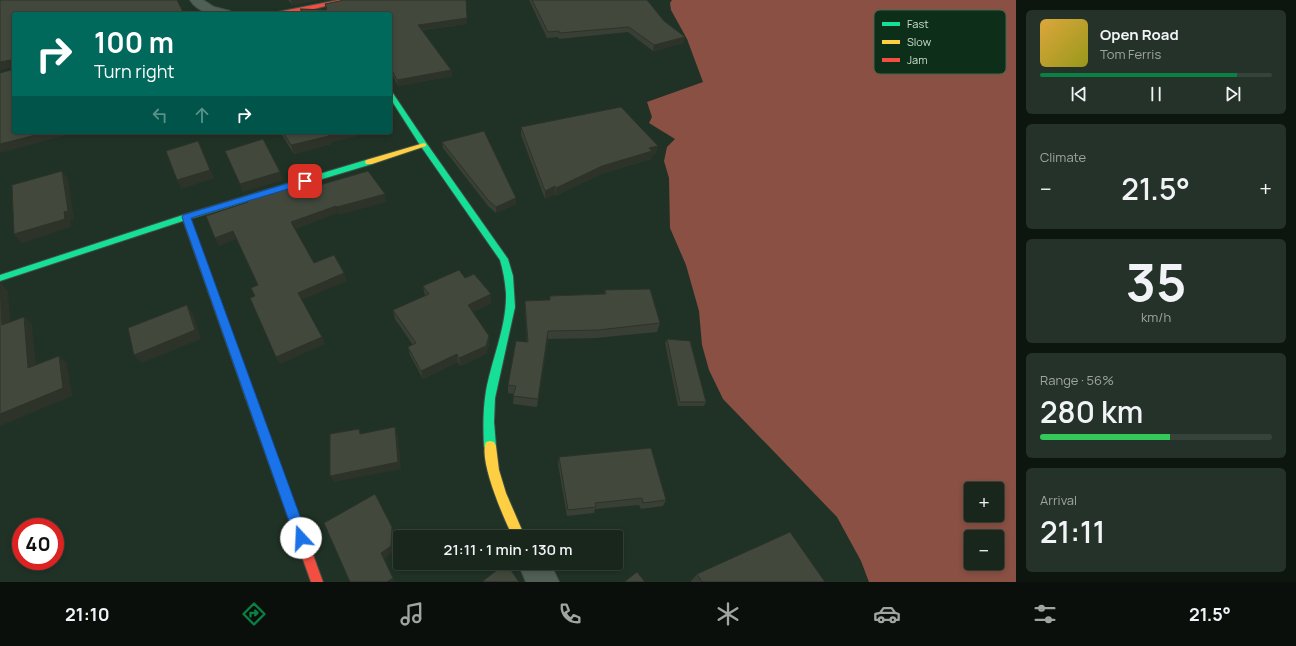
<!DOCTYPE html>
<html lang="en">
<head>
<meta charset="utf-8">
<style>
	:root { --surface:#18261c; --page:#253229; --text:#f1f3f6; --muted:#9fa5a3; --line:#36433b; --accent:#0b8043 }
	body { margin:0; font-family:Manrope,sans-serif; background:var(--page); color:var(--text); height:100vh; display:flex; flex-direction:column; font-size:15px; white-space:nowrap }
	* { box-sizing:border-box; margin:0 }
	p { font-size:13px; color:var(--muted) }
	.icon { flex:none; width:22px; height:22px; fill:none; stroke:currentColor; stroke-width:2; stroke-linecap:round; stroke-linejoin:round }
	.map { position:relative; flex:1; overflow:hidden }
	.side { display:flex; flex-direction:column; gap:10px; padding:10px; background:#0d150f; width:280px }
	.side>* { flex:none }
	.top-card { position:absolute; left:12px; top:12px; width:380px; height:122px; border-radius:4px; box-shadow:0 2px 6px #0003,0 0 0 1px var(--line); background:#00695c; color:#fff; overflow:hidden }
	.fabs { position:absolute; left:964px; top:482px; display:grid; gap:8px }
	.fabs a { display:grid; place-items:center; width:40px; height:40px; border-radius:4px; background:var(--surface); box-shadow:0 2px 6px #0003,0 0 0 1px var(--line); font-size:20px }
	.speed { position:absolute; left:12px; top:518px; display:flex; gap:8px; font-size:20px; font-weight:700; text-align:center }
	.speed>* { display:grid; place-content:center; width:52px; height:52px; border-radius:50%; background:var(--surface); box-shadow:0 2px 6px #0003,0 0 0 1px var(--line); line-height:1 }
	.speed .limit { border:6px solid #d22; background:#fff; color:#111 }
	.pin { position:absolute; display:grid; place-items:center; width:34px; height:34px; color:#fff; margin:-17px; border-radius:8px; box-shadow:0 2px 6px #0006 }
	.me { position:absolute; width:44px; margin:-22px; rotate:340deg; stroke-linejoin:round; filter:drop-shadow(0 0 3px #0008) }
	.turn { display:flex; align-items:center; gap:14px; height:84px; padding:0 16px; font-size:18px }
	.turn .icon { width:52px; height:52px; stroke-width:2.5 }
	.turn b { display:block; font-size:28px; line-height:34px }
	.lanes { display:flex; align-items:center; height:38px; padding:0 16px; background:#0003; justify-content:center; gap:20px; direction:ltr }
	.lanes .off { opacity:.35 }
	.big { font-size:30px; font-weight:600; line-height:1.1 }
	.side .tile { flex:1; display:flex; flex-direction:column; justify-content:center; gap:6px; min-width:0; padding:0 14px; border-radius:6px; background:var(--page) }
	.side .dial { align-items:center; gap:0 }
	.dial b { font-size:52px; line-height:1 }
	.song { display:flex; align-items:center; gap:12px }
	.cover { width:48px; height:48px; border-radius:6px; background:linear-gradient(135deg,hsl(40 70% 55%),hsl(60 70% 35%)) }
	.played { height:4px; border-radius:2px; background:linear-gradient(90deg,var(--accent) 85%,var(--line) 85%) }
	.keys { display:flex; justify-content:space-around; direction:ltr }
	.heat { display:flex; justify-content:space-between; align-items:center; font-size:22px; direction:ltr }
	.charge { height:6px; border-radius:3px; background:linear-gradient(90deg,#34c759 56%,var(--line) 0) }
	.trip { position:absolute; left:393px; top:530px; width:230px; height:40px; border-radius:4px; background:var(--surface); box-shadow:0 2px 6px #0003,0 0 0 1px var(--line); font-weight:600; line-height:40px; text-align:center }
	.menu { display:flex; height:64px; justify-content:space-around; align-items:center; background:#0a0f0b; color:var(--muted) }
	.menu .icon { width:28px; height:28px }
	.menu .selected { color:var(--accent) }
	.menu b { font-size:18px; color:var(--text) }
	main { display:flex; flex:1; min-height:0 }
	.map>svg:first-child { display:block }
	.forest { fill:#895043; fill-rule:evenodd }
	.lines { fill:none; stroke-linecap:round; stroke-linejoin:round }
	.street-casing { stroke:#405044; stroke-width:2 }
	.fast-casing { stroke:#405044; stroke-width:2 }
	.slow-casing { stroke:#405044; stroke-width:2 }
	.jam-casing { stroke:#405044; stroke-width:2 }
	.street { fill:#516056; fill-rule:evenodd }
	.fast { fill:#16e098; fill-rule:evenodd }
	.slow { fill:#ffcf43; fill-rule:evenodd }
	.jam { fill:#f24e42; fill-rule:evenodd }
	.wall { fill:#393f34 }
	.shaded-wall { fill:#2e332a }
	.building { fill:#42493c; stroke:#2e332a }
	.route { fill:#1a73e8; stroke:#114b97 }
	.key { fill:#0d2f19; stroke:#46634f; stroke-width:1 }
	.key-label { font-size:11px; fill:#caddce }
</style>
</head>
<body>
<main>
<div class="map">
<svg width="1016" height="582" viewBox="0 0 1016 582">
	<rect width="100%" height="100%" fill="#203226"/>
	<path class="forest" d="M672,0H1016V582H869L861,561L837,517L723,399L709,370L702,345L699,311L686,265L670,228L669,178L664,161L667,147L675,139L649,123L652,117L647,102L703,82L687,39L671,10L670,3ZM971,489H997V515H971ZM971,537H997V563H971Z"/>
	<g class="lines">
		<g class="street-casing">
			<g id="street">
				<path d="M190,0H203L214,7L230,11L231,14C215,14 200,15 190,0Z"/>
				<path d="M518,563H550L559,582H526Z"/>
			</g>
		</g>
		<g class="fast-casing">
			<g id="fast">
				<path d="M390,91L392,92L427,144L508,259L513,276L515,307L495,398L494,422L496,446L494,450L490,451L486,450L484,446C483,428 483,409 486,391C492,358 507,326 506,293C505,281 503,270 500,260L420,145L390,98Z"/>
				<path d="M366,160H372L373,162L372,164L189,219L0,281V275L183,215Z"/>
			</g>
		</g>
		<g class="slow-casing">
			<g id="slow">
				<path d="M424,143L426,144V146L372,164H366L365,162L366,160Z"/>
				<path d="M186,214L190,217L255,396L254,399L250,401L246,399L245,396L182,217Z"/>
				<path d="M490,441L494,442L496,446L499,470L506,493L525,537H513C504,519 478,460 486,442Z"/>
			</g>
		</g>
		<g class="jam-casing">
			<g id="jam">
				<path d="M339,0H349L306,11L281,14H267Z"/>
				<path d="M250,391L254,393L255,396L323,582H311L245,396L246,393Z"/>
			</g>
		</g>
		<use href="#street" class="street"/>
		<use href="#fast" class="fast"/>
		<use href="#slow" class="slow"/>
		<use href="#jam" class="jam"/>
	</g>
	<g class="wall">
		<path d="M288,0H318L293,5Z"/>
		<path d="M529,0H647L664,21L684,43L653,51L628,32L559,39L558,37L547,38Z"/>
		<path d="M325,4L467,24L422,30L451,70L452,76L398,86L392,74H390V14H302L300,9L326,10Z"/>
		<path d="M521,127L656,154L652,155L651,159L601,174L555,196V194L545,199L521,135Z"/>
		<path d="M280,132H358L359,135L331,142V144L294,154Z"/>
		<path d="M442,142L516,204L496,213L488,206L443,148Z"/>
		<path d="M465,278L491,294V303L472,312L489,336V344L486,354L460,366L458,362L423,379L410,355L408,347L413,345L395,319L393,310L425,296L423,286Z"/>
		<path d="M605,290L660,323L657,332L596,338L548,339L537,407L513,404L514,394L508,393V385L527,342L525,310V301L550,300V296L604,294Z"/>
		<path d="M667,339L706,402L704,406H678L665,343Z"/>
		<path d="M559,457L666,500L663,506L641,509L639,505L595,509L594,513L567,516L558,464Z"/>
		<path d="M697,574L825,582H691V581Z"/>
	</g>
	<g class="shaded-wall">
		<path d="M291,0H318L293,5Z"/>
		<path d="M467,18V24L418,30V25Z"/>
		<path d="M685,37L684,43L653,51L654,45Z"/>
		<path d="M11,60L14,67L0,70V62Z"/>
		<path d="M390,68H391L392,74H390Z"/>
		<path d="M451,70L452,76L398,86L397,80Z"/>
		<path d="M48,132H78L0,153V144Z"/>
		<path d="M334,132H358L359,135L331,142V144L294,154L291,145Z"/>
		<path d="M198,141L214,178L181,189L177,180Z"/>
		<path d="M658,146L656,154L652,155L651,159L601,174L555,196L556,188L602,166L649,148Z"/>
		<path d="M62,171L68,179L74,220L70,221L71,227L22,243L14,234L64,212Z"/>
		<path d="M280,172L283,180L243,192L240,184Z"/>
		<path d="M555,186V194L545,199V191Z"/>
		<path d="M385,194L386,202L339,215L337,207Z"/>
		<path d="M516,198V204L496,213V207Z"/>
		<path d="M336,206L338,213L294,230L291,222Z"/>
		<path d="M233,231L237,239L219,246L215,238Z"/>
		<path d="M344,273L347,281L301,300L298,293Z"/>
		<path d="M0,282L8,291L11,333L2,325Z"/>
		<path d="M491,294V303L468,314V305Z"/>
		<path d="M187,305L193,314L201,339L141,363L134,355Z"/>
		<path d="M24,317L32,325L37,376L28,368Z"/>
		<path d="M548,331V339L537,407L538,399Z"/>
		<path d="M489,336V344L486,354L460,366L459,358Z"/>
		<path d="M322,337L325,344L280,364L276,357Z"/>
		<path d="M457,354L458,362L423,379L421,371Z"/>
		<path d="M59,356L67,364L72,396L0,426V414Z"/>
		<path d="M395,427L398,435L401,469L334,482L330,476Z"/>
		<path d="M392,527L395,533L394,552L384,559L395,582H387L381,553Z"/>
	</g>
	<g class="building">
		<path d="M0,0H177L184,14H14V132H48L0,144V73L11,70V60L0,62Z"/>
		<path d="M344,0H466L467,18L418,25L451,70L397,80L391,68H390V14H305L300,9L326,10L327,9L325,4Z"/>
		<path d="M532,0H647L664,21L685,37L654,45L629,27L559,33V31L548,32Z"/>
		<path d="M621,107L658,146L649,148L652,151L602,166L556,188L555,186L545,191L521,127Z"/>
		<path d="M484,131L516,198L496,207L488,200L442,142Z"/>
		<path d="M283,132H334L328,134L329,136L291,145Z"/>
		<path d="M263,139L280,172L240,184L225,151Z"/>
		<path d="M198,141L210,170L177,180L166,151Z"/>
		<path d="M62,171L68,211L64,212L65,219L14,234L12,185Z"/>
		<path d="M368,171L385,194L337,207L336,206L291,222L314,263L334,255L344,273L298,293L322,337L276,357L250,298L255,296L251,288L258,285L233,231L215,238L206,216L248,202L246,198L287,185L292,193Z"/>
		<path d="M459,270L465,278L474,274L491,294L468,305L489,336L486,346L459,358L457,354L421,371L408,347L416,343L393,310L429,294L423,286Z"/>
		<path d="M0,282L2,325L24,317L28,368L59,356L63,388L0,414Z"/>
		<path d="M650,289L660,323L598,330L548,331L538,399L513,396L516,386L508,385L516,341L528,342L525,301L550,300V296L606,294L605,290Z"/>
		<path d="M187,305L195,330L134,355L128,328Z"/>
		<path d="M667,339L690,341L706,402H680Z"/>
		<path d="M395,427L398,462L330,476V434L359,429L360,434Z"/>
		<path d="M651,448L666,500L643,503L642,498L595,503L596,507L568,510L559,457Z"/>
		<path d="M375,494L392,527L391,546L381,553L393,578L387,582H350L324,523Z"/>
		<path d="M790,532L825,582H702L697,574Z"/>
		<path d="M506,563L519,582H484L483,581Z"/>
		<path d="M637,572L645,582H624Z"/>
	</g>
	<path class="route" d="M302,179H308L309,181L308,183L191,218L308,538L306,543L301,544L297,543L295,538L182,217L183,215Z"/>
	<rect x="874" y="10" width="132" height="64" rx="6" class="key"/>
	<rect x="882" y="22" width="18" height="4" fill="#16e098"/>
	<rect x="882" y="40" width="18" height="4" fill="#ffcf43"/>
	<rect x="882" y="58" width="18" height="4" fill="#f24e42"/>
	<g class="key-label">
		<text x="907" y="28">Fast</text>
		<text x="907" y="46">Slow</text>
		<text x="907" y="64">Jam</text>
	</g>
</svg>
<div class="fabs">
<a>+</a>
<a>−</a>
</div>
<div class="speed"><div class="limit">40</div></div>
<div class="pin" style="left:305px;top:181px;background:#d93025"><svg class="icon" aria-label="arrive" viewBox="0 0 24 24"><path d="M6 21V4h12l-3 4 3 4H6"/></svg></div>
<svg class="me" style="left:301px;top:538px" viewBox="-20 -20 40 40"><circle r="19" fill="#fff"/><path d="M0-13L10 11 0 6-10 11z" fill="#1a73e8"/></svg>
<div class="trip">21:11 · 1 min · 130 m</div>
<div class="top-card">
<div class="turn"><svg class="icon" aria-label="right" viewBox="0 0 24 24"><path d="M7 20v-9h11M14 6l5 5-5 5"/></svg><div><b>100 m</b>Turn right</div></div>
<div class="lanes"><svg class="icon off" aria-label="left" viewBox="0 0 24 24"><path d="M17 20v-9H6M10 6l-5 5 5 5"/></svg><svg class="icon off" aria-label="ahead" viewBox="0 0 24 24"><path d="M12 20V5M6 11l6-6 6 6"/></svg><svg class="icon" aria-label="right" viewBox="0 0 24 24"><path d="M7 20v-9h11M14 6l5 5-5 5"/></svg></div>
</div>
</div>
<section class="side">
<div class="tile">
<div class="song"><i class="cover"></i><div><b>Open Road</b><p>Tom Ferris</p></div></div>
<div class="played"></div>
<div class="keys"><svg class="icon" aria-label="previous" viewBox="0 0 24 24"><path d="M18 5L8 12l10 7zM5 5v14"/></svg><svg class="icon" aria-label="pause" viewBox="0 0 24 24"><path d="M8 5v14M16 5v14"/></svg><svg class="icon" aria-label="next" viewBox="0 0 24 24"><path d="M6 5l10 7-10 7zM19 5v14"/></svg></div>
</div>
<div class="tile"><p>Climate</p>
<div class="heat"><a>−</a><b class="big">21.5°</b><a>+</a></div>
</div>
<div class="tile dial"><b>35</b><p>km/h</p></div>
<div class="tile"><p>Range · 56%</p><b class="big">280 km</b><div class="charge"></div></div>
<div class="tile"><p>Arrival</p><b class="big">21:11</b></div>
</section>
</main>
<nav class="menu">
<b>21:10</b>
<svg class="icon selected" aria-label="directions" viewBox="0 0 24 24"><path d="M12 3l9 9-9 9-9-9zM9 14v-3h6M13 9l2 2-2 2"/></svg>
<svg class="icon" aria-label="music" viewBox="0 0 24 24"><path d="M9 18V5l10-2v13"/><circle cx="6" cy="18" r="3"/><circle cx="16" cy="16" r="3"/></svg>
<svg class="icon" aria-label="phone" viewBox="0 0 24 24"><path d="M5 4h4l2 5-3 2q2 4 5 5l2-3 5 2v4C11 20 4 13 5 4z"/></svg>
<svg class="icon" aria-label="climate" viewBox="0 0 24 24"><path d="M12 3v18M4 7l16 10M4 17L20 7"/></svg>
<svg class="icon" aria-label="car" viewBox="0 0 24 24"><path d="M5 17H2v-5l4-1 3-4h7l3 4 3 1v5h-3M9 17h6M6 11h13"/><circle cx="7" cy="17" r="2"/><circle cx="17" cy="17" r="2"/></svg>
<svg class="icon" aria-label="filters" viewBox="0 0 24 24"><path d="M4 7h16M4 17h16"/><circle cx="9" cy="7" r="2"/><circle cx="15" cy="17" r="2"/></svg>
<b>21.5°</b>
</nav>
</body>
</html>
